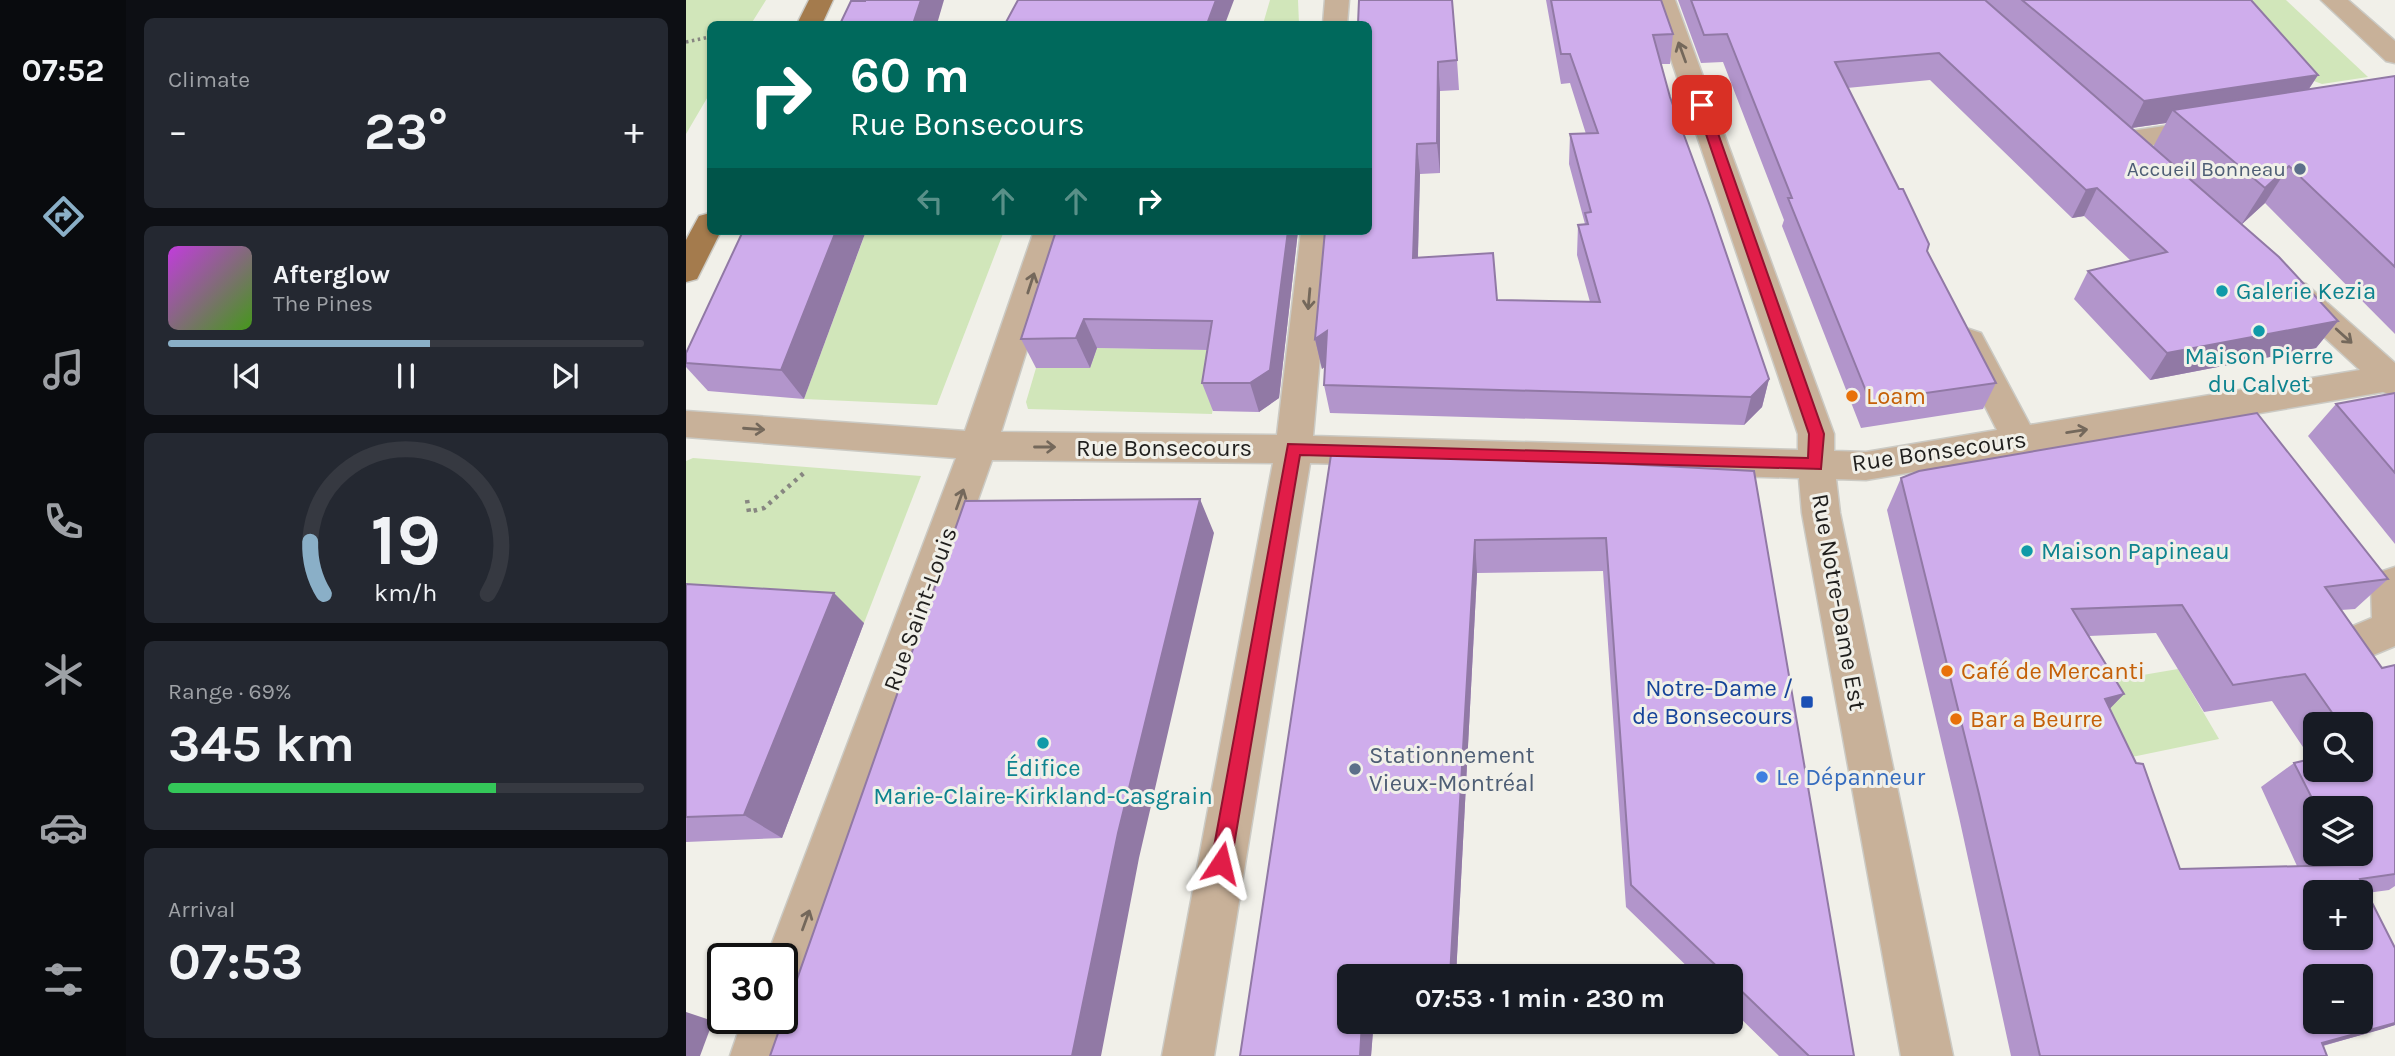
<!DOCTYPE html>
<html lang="en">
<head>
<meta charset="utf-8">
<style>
	:root { --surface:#171b24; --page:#242831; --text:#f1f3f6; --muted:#9ea1a6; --line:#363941; --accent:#8aafc7 }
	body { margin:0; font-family:Karla,sans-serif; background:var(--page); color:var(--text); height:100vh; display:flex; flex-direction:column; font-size:26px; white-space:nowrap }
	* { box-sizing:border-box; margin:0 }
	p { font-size:23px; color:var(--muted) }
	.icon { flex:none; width:38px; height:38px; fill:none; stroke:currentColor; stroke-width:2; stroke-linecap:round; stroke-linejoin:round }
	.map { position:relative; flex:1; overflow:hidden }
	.drawer { display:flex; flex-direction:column; gap:18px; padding:18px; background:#0d0f14; width:560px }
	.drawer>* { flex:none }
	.banner { position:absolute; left:21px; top:21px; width:665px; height:214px; border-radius:10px; box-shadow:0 2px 5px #0004; background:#00695c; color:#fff; overflow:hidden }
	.fabs { position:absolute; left:1617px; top:712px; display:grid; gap:14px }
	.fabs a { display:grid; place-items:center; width:70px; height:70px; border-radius:10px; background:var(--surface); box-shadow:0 2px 5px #0004; font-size:35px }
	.speed { position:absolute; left:21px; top:943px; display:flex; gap:14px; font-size:35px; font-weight:700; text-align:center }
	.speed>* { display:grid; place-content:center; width:91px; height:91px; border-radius:50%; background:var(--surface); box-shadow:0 2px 5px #0004; line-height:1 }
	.speed .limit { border:4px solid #111; border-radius:10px; background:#fff; color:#111 }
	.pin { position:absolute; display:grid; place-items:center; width:60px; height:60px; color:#fff; margin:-30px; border-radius:14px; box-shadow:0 4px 10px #0006 }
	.me { position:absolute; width:77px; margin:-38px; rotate:10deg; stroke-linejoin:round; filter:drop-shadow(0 0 5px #0008) }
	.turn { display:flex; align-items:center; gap:24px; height:147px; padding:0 28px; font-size:32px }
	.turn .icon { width:91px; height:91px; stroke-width:2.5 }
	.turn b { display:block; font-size:49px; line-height:60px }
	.lanes { display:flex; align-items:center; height:66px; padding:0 28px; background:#0003; justify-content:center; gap:35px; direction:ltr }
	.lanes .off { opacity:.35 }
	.big { font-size:52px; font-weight:700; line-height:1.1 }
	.drawer .tile { flex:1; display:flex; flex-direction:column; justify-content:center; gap:10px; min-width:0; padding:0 24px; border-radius:10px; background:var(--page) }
	.drawer .dial { align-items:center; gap:0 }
	.dial svg { height:182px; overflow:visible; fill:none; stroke:var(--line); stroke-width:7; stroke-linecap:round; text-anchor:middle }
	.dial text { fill:var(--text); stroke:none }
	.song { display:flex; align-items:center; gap:21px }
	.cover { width:84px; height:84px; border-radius:10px; background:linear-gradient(135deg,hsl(290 70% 55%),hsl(100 70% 35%)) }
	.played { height:7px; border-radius:4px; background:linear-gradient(90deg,var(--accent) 55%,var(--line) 55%) }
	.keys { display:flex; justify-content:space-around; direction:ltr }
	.heat { display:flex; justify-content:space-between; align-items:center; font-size:38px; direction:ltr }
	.charge { height:10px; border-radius:5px; background:linear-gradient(90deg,#34c759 69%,var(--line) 0) }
	.trip { position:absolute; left:651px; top:964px; width:406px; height:70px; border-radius:10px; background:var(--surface); box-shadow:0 2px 5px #0004; font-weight:700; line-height:70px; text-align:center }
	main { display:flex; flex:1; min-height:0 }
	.dock { display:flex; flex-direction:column; width:126px; justify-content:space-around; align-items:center; background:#090b0e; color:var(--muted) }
	.dock .icon { width:49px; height:49px }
	.dock .on { color:var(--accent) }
	.dock b { font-size:32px; color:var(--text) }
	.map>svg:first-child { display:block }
	.green { fill:#d1e6ba }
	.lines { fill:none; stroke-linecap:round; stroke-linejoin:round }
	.minor-casing { stroke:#cbcac4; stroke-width:3 }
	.major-casing { stroke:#cbcac4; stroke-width:3 }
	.path-far1 { stroke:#878681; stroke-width:3.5; stroke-dasharray:2.5 3.5; stroke-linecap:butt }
	.path { stroke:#878681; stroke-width:4.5; stroke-dasharray:3.5 5; stroke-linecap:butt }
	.minor { fill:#c8b199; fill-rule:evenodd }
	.major { fill:#a47b4d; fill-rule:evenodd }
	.wall { fill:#b295cb; fill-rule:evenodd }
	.shaded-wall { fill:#9179a5 }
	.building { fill:#cfadec; stroke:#9179a5; stroke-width:2; fill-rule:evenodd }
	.oneway { stroke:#74685b }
	.route { fill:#e11d48; stroke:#92132f; stroke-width:2 }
	.service-dot { fill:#5c6f8a; stroke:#f1f0e9; stroke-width:2.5 }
	.culture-dot { fill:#0f9aa8; stroke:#f1f0e9; stroke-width:2.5 }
	.food-dot { fill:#e8710a; stroke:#f1f0e9; stroke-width:2.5 }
	.transit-dot { fill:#1a4fb4; stroke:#f1f0e9; stroke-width:2.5 }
	.shop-dot { fill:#3f7fe0; stroke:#f1f0e9; stroke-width:2.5 }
	.labels { text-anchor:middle; stroke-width:6; stroke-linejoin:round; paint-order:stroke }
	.far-service-label { font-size:21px; fill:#4e5e75; stroke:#f1f0e9; text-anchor:end }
	.culture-label { font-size:24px; fill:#0d838f; stroke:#f1f0e9; text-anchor:start }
	.food-label { font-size:24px; fill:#c56008; stroke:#f1f0e9; text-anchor:start }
	.street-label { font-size:24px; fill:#201f1d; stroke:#f1f0e9 }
	.transit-label { font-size:24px; fill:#164399; stroke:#f1f0e9; text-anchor:end }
	.service-label { font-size:24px; fill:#4e5e75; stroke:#f1f0e9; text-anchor:start }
	.shop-label { font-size:24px; fill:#366cbe; stroke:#f1f0e9; text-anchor:start }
</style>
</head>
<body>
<main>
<nav class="dock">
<b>07:52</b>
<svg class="icon on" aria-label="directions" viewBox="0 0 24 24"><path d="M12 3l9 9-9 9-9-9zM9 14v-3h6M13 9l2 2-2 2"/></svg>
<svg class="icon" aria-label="music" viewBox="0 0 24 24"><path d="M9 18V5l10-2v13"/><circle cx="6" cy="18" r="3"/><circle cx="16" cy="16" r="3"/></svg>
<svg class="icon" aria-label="phone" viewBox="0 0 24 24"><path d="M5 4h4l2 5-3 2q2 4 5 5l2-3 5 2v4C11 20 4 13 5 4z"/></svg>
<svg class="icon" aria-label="climate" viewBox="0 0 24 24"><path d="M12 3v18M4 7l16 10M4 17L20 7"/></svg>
<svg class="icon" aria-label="car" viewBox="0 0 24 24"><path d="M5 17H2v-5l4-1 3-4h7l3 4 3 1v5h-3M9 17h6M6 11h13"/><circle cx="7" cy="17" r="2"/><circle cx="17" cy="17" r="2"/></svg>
<svg class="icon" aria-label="filters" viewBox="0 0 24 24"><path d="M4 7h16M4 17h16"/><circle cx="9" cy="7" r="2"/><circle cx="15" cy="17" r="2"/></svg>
</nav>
<section class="drawer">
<div class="tile"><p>Climate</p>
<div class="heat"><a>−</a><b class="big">23°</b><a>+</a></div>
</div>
<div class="tile">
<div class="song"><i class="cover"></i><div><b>Afterglow</b><p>The Pines</p></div></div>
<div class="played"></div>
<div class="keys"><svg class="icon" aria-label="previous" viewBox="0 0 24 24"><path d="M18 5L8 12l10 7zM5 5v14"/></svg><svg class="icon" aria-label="pause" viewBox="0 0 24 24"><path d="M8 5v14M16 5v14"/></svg><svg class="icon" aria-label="next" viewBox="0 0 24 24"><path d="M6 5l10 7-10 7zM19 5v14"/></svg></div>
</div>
<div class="tile dial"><svg viewBox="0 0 100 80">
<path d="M14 69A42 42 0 1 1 86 69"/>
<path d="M14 69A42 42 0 0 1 8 46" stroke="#8aafc7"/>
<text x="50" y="56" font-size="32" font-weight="700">19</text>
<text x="50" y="72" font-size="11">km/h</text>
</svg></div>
<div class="tile"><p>Range · 69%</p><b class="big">345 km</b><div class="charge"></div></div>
<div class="tile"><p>Arrival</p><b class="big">07:53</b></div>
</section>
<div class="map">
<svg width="1709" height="1056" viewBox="0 0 1709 1056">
	<rect width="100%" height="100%" fill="#f1f0e9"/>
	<g class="green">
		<path d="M0,0H80L65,24H24V93L0,134Z"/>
		<path d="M584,0H612L613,24H577Z"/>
		<path d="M1552,0H1600L1682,77L1636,84L1625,80Z"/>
		<path d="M93,231H318L251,405L118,399L178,237Z"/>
		<path d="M411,348L535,350L526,414L342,409L340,402L350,368H404Z"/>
		<path d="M7,458L235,476L178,623L0,612V461Z"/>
		<path d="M1492,669L1533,739L1412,764L1392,686Z"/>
	</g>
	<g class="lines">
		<g class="minor-casing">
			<g id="minor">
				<path d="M639,0H663L661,24H637Z"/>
				<path d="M965,0H989L1148,434V451L1180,452L1311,430L1266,341L1271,333L1283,329L1295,333L1344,425L1674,370L1598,300L1593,292L1598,284L1609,281L1620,284L1709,363V396L1697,392L1180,480L1150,479L1154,513L1267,1056H1215L1116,513L1113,478L624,463L528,1056H476L587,463L306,460L121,984L114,1002L104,1006L109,1018L96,1056H44L57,1018H96V959H80L270,458L0,437V411L279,431L348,231H378L315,432L591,435L615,231H645L627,436L1112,450V434Z"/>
				<path d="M1635,0H1662L1709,41V63L1700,61Z"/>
				<path d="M1526,119L1536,121L1540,127L1536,133L1438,150L1428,147L1424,141L1428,135L1438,132Z"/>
				<path d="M1709,567V646L1661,666L1646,661L1640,648L1646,635L1686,618L1685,585L1691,573Z"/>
			</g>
		</g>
		<g class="major-casing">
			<g id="major">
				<path d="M123,0H147L136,24H111Z"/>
				<path d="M24,213V231H35L11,279L0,282V240L13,216Z"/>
			</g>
		</g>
		<path class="path-far1" d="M0,42L24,37"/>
		<path class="path" d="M61,500L63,512L78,508L119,472"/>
		<use href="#minor" class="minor"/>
		<use href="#major" class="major"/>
	</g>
	<g class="wall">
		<path d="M860,0H975L987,34L984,64H975L984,97L1083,379L1076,407L1058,425L644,413L638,385L639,366L636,369L629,339L682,24L771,60L773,90L754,91V173L734,174L732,257L811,300L904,302L891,255L892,225L899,224L883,164L884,134H900L884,83L875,84Z"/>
		<path d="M992,0H1565L1632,75L1623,89L1709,76V334L1579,203L1556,224L1652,321L1630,348L1464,380L1388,299L1402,271L1445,261L1398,216L1386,218L1244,80L1161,88L1241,251L1310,383L1297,409L1175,428L1096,226L1098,220L1037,62L1015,63ZM1480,123L1467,147L1446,128Z"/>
		<path d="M57,231L118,399L22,391L0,367V353Z"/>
		<path d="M370,231H612L593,398L573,412L527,411L516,383L522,350L411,348L404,368H350L335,339Z"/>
		<path d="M1709,393V544L1622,436L1650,404Z"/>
		<path d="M646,448L1068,471L1168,1056H1093L1045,1009V976H1011L940,907L917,571L791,573L770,976H663V1022H768L767,1023L687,1031L685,1056H554Z"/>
		<path d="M1215,478L1702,579L1669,609L1655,610L1696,668L1709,665V886L1703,890L1681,893L1709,948V1025L1637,1046L1641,1056H1325L1273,817L1201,510ZM1470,633L1518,712L1586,701L1625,759L1608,763L1575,787L1611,866L1494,869L1423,709L1438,694L1403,636ZM1629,724H1675V770H1629ZM1629,808H1675V854H1629Z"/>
		<path d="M0,584L178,623L96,838L0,842Z"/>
	</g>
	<g class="shaded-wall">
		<path d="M235,0H258L251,24H227Z"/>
		<path d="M530,0H548L539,24H521Z"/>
		<path d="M752,62L754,91V173L751,143Z"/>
		<path d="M1632,75L1614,102L1487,110L1480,123L1445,128L1458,101Z"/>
		<path d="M731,144L734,174L731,287L727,258Z"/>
		<path d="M1603,166L1579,203L1555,225L1579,188Z"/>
		<path d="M1411,188L1398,216L1386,218L1400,190Z"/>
		<path d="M150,231H180L118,399L95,370Z"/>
		<path d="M602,231H612L593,398L573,412L564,383Z"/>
		<path d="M398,319L411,348L404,368L390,338Z"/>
		<path d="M1652,321L1630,348L1464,380L1481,353Z"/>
		<path d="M641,331L647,360L636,369L629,339Z"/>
		<path d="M1083,379L1076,407L1058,425L1065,397Z"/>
		<path d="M514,499L528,533L453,858L415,1056H386L432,833Z"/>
		<path d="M789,540L791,573L770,976H764Z"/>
		<path d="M148,593L178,623L96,838L58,815Z"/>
		<path d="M1438,694L1413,720L1419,699Z"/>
		<path d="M0,1012L27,1021L14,1056H0Z"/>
		<path d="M676,1022H681L687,1031L685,1056H674Z"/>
		<path d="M1709,1023V1025L1697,1029L1599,1056L1636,1043Z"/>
	</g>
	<g class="building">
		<path d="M179,0H235L227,24H154L165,1H179Z"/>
		<path d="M332,0H530L521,24H319Z"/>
		<path d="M673,0H766L771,60L752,62L751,143L731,144L727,258L807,253L811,300L914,302L892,225L902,224L899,213L905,212L884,134L912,133L884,54H875L865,0H975L987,34L967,35L984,97L1024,206L1083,379L1065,397L638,385L641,331L629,339L639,231H682V24H672Z"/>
		<path d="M1005,0H1299L1593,257L1652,321L1481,353L1402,271L1481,252L1411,188L1400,190L1253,53L1149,62L1213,189H1217L1243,244L1241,251L1310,383L1184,401L1102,198H1106L1041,34L1018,35Z"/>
		<path d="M1336,0H1565L1632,75L1458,101Z"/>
		<path d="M1709,76V267L1603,166L1579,188L1487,110Z"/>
		<path d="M57,231H150L95,370L0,363V353Z"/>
		<path d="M370,231H602L584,370L564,383H516L526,321L398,319L390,338L335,339Z"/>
		<path d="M1709,393V473L1650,404Z"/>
		<path d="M1571,413L1702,579L1639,587L1696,668L1709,665V874L1674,879L1709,948V1023L1636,1043L1641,1056H1354L1293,794L1215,478L1233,471ZM1496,605L1547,685L1619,674L1654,724H1675V770H1629V758L1608,763L1631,808H1675V854H1652L1658,865L1494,869L1457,764L1450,763L1419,699L1438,694L1386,609ZM1629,892H1675V938H1629ZM1629,976H1675V1022H1629Z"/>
		<path d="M646,448L1068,471L1168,1056H1123L1045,981V976H1041L945,885L920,538L789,540L764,976H663V1022H676L674,1056H554Z"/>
		<path d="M514,499L432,833L386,1056H84L279,501Z"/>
		<path d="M0,584L148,593L58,815L0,817Z"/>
	</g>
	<defs><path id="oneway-shaft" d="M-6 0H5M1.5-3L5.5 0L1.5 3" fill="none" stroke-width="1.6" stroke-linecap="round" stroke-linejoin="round" transform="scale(1.75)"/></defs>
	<g class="oneway">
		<use href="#oneway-shaft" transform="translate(996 52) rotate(-110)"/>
		<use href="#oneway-shaft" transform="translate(345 283) rotate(-72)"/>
		<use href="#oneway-shaft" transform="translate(623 299) rotate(95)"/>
		<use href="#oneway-shaft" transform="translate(1658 336) rotate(42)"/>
		<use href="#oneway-shaft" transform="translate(68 429) rotate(4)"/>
		<use href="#oneway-shaft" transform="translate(1391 431) rotate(-9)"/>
		<use href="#oneway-shaft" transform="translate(359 447)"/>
		<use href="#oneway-shaft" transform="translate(274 499) rotate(-70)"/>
		<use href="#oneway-shaft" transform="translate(120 920) rotate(-70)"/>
	</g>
	<path class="route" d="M1016,102L1022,105L1138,434L1135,469L614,455L545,863L542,870L535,873L528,870L525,863L602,444L1122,458L1123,434L1010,105Z"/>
	<g class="service-dot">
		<circle cx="1614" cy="169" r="7"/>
		<circle cx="669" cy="769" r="7"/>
	</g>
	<g class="culture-dot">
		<circle cx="1536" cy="291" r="7"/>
		<circle cx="1573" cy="331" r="7"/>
		<circle cx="1341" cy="551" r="7"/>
		<circle cx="357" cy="743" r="7"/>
	</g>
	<g class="food-dot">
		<circle cx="1166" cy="396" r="7"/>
		<circle cx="1261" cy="671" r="7"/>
		<circle cx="1270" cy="719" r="7"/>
	</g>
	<rect class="transit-dot" x="1114" y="695" width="14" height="14" rx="3.5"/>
	<circle class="shop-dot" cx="1076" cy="777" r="7"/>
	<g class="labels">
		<g class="far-service-label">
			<text x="1600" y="176">Accueil Bonneau</text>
		</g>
		<g class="culture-label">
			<text x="1550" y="299">Galerie Kezia</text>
			<text x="1573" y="364" text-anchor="middle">Maison Pierre<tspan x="1573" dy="28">du Calvet</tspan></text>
			<text x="1355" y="559">Maison Papineau</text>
			<text x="357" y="776" text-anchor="middle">Édifice<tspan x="357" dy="28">Marie-Claire-Kirkland-Casgrain</tspan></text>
		</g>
		<g class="food-label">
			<text x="1180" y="404">Loam</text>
			<text x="1275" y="679">Café de Mercanti</text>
			<text x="1284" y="727">Bar a Beurre</text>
		</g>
		<g class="street-label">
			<text x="478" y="456">Rue Bonsecours</text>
			<text transform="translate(1253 451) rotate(-8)" y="8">Rue Bonsecours</text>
			<text transform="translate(1153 602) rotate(80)" y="8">Rue Notre-Dame Est</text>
			<text transform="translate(234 609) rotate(-70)" y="8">Rue Saint-Louis</text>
		</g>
		<g class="transit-label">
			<text x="1107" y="696">Notre-Dame /<tspan x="1107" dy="28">de Bonsecours</tspan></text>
		</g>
		<g class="service-label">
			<text x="683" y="763">Stationnement<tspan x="683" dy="28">Vieux-Montréal</tspan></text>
		</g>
		<g class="shop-label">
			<text x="1090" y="785">Le Dépanneur</text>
		</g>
	</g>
</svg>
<div class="fabs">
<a><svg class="icon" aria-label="search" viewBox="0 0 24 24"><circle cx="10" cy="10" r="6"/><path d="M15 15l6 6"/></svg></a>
<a><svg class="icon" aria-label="layers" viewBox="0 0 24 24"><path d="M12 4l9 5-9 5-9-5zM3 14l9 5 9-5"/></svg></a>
<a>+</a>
<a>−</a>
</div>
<div class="speed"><div class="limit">30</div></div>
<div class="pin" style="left:1016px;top:105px;background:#d93025"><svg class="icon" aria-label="arrive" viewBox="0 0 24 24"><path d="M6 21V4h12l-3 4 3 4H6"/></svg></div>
<svg class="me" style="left:535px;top:863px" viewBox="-20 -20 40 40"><path d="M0-17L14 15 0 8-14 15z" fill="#e11d48" stroke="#fff" stroke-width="4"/></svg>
<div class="trip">07:53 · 1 min · 230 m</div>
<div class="banner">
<div class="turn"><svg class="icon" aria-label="right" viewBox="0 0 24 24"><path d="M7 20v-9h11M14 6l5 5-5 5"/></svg><div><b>60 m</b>Rue Bonsecours</div></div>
<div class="lanes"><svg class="icon off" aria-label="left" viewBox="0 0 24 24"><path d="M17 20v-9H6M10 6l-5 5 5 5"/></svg><svg class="icon off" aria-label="ahead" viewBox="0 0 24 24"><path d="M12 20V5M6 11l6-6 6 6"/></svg><svg class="icon off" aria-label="ahead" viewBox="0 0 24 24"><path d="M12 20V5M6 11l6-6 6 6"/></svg><svg class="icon" aria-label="right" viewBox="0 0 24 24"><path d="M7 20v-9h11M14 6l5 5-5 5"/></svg></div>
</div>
</div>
</main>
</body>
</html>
